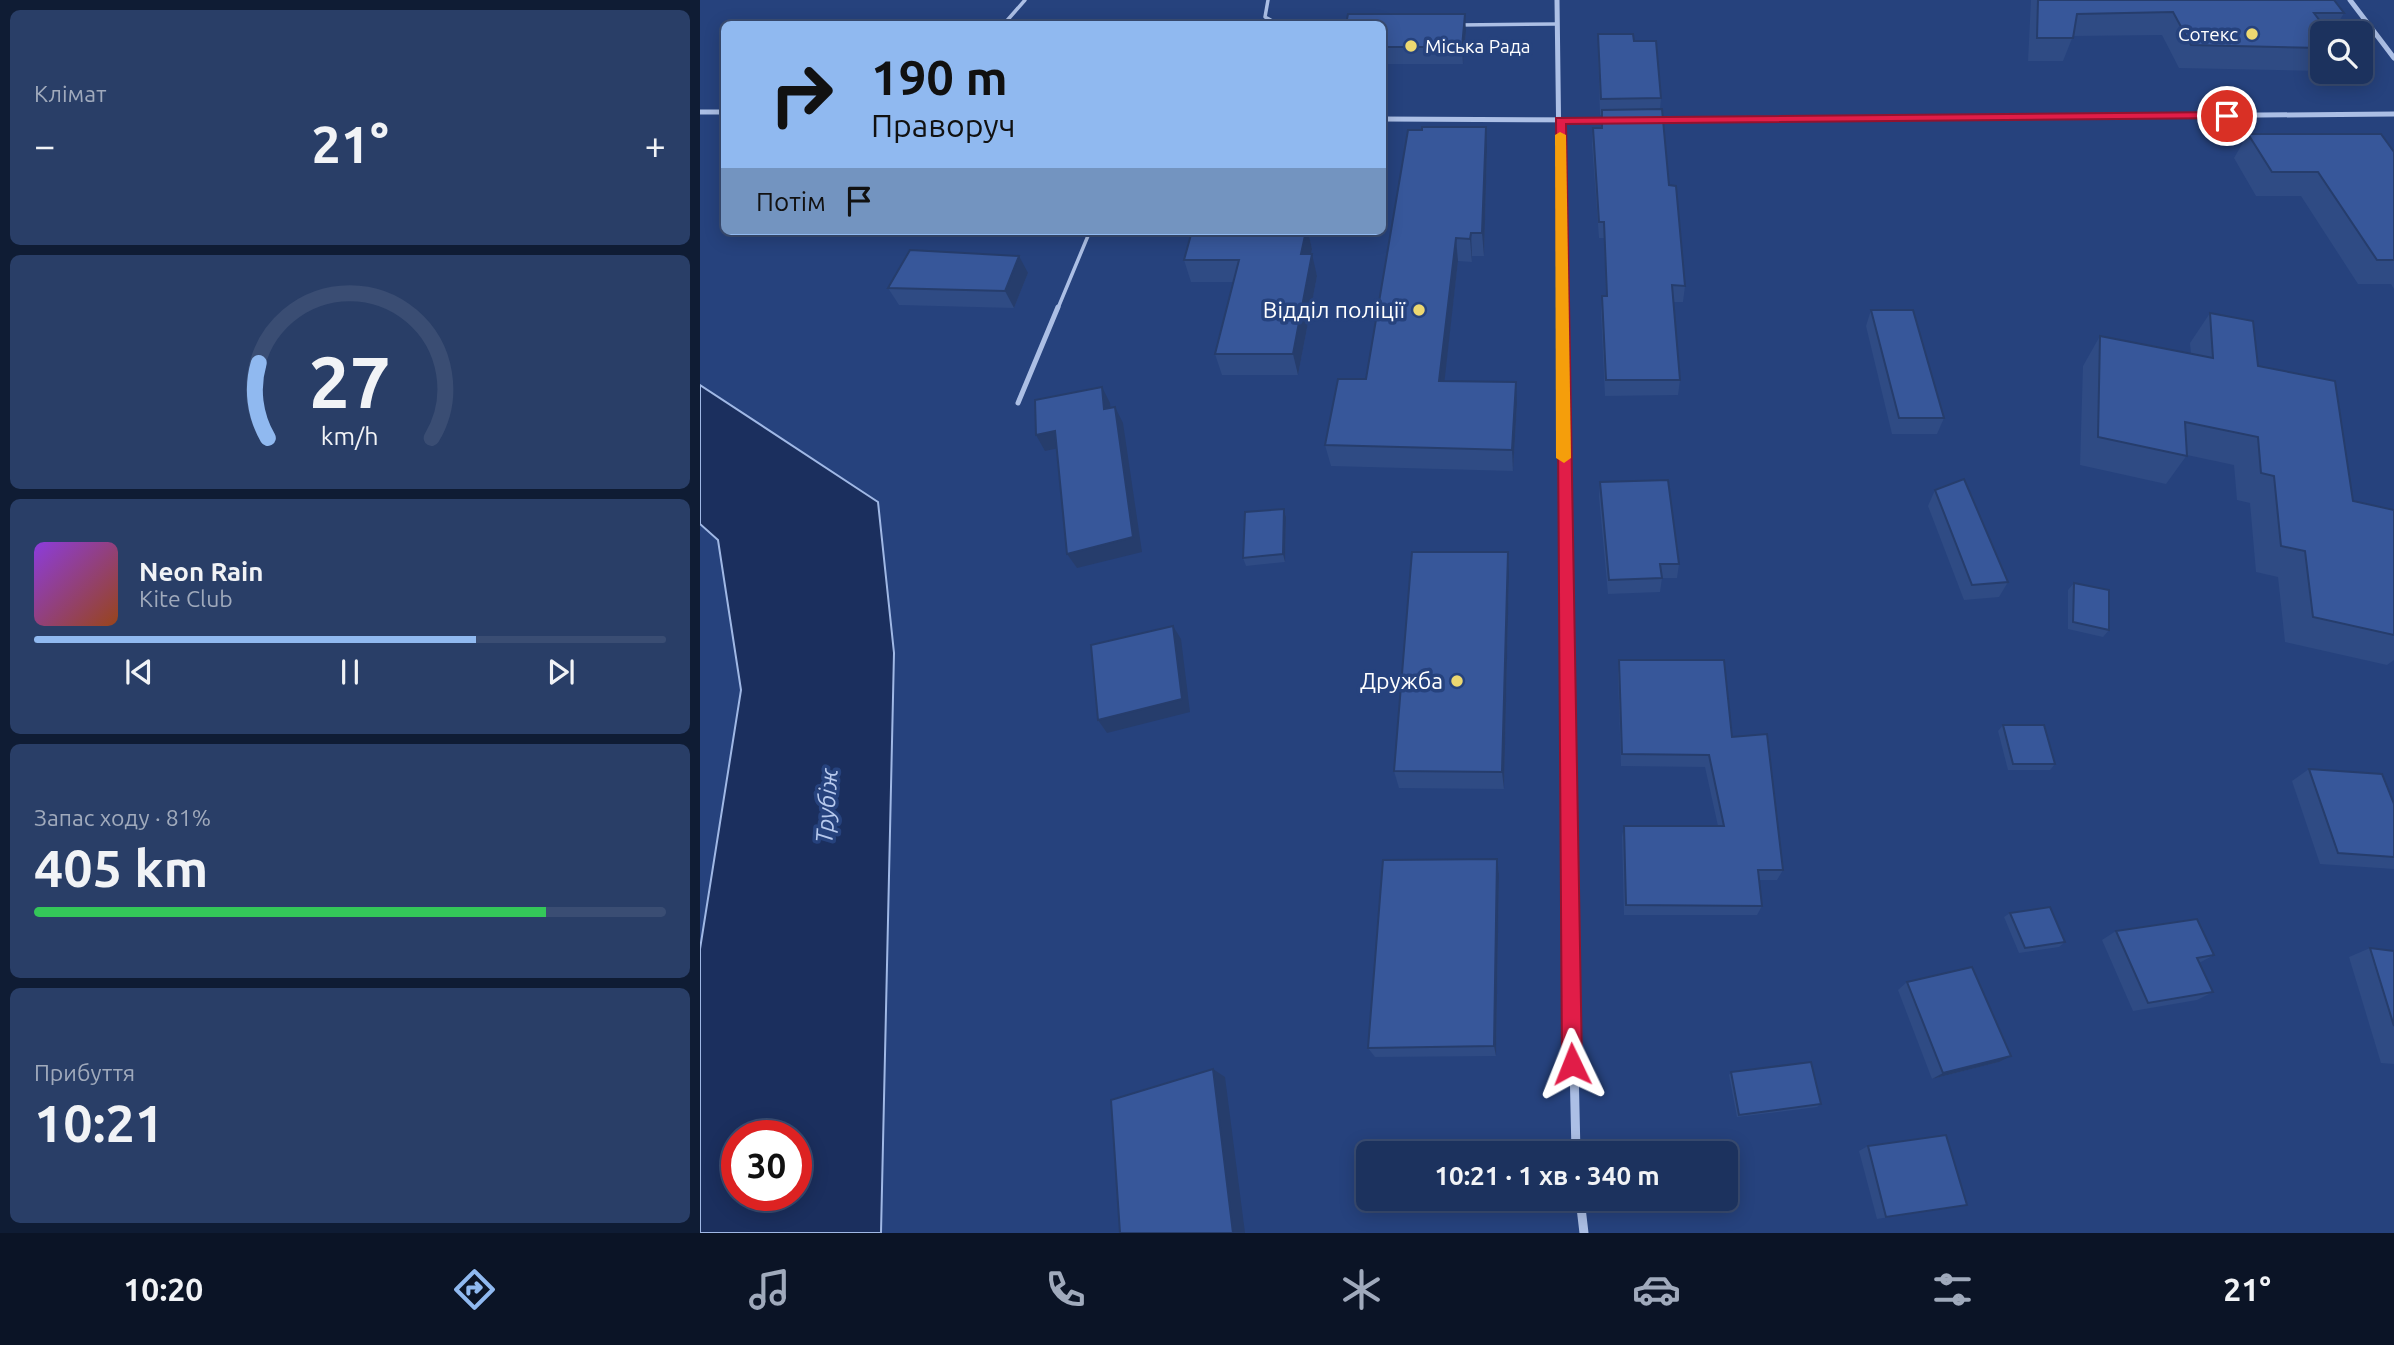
<!DOCTYPE html>
<html lang="uk">
<head>
<meta charset="utf-8">
<style>
	:root { --surface:#1c325e; --page:#293e67; --text:#f1f3f6; --muted:#a0aabc; --line:#3a4d73; --accent:#90b9f0 }
	body { margin:0; font-family:Ubuntu,sans-serif; background:var(--page); color:var(--text); height:100vh; display:flex; flex-direction:column; font-size:26px; white-space:nowrap }
	* { box-sizing:border-box; margin:0 }
	p { font-size:23px; color:var(--muted) }
	.icon { flex:none; width:38px; height:38px; fill:none; stroke:currentColor; stroke-width:2; stroke-linecap:round; stroke-linejoin:round }
	.map { position:relative; flex:1; overflow:hidden }
	.drawer { display:flex; flex-direction:column; gap:10px; padding:10px; background:#0f1c34; width:700px }
	.drawer>* { flex:none }
	.top-card { position:absolute; left:21px; top:21px; width:665px; height:214px; border-radius:10px; box-shadow:0 4px 18px #0003,0 0 0 2px var(--line); background:#90b9f0; color:#111; overflow:hidden }
	.fabs { position:absolute; left:1610px; top:21px; display:grid; gap:14px }
	.fabs a { display:grid; place-items:center; width:63px; height:63px; border-radius:10px; background:var(--surface); box-shadow:0 4px 18px #0003,0 0 0 2px var(--line); font-size:35px }
	.speed { position:absolute; left:21px; top:1120px; display:flex; gap:14px; font-size:35px; font-weight:700; text-align:center }
	.speed>* { display:grid; place-content:center; width:91px; height:91px; border-radius:50%; background:var(--surface); box-shadow:0 4px 18px #0003,0 0 0 2px var(--line); line-height:1 }
	.speed .limit { border:10px solid #d22; background:#fff; color:#111 }
	.pin { position:absolute; display:grid; place-items:center; width:60px; height:60px; color:#fff; margin:-30px; border:4px solid #fff; border-radius:50%; box-shadow:0 2px 7px #0007 }
	.me { position:absolute; width:77px; margin:-38px; rotate:358deg; stroke-linejoin:round; filter:drop-shadow(0 0 5px #0008) }
	.turn { display:flex; align-items:center; gap:24px; height:147px; padding:0 35px; font-size:32px }
	.turn .icon { width:91px; height:91px; stroke-width:2.5 }
	.turn b { display:block; font-size:49px; line-height:60px }
	.then { display:flex; align-items:center; height:66px; padding:0 35px; background:#0003; gap:14px; font-size:26px }
	.big { font-size:52px; font-weight:700; line-height:1.1 }
	.drawer .card { flex:1; display:flex; flex-direction:column; justify-content:center; gap:10px; min-width:0; padding:0 24px; border-radius:10px; background:var(--page) }
	.drawer .dial { align-items:center; gap:0 }
	.dial svg { height:182px; overflow:visible; fill:none; stroke:var(--line); stroke-width:7; stroke-linecap:round; text-anchor:middle }
	.dial text { fill:var(--text); stroke:none }
	.song { display:flex; align-items:center; gap:21px }
	.cover { width:84px; height:84px; border-radius:10px; background:linear-gradient(135deg,hsl(270 70% 55%),hsl(20 70% 35%)) }
	.played { height:7px; border-radius:4px; background:linear-gradient(90deg,var(--accent) 70%,var(--line) 70%) }
	.keys { display:flex; justify-content:space-around; direction:ltr }
	.heat { display:flex; justify-content:space-between; align-items:center; font-size:38px; direction:ltr }
	.charge { height:10px; border-radius:5px; background:linear-gradient(90deg,#34c759 81%,var(--line) 0) }
	.trip { position:absolute; left:656px; top:1141px; width:382px; height:70px; border-radius:10px; background:var(--surface); box-shadow:0 4px 18px #0003,0 0 0 2px var(--line); font-weight:700; line-height:70px; text-align:center }
	.tab-bar { display:flex; height:112px; justify-content:space-around; align-items:center; background:#0b1426; color:var(--muted) }
	.tab-bar .icon { width:49px; height:49px }
	.tab-bar .current { color:var(--accent) }
	.tab-bar b { font-size:32px; color:var(--text) }
	main { display:flex; flex:1; min-height:0 }
	.map>svg:first-child { display:block }
	.water { fill:#1b2f5e; stroke:#a0b8e5; stroke-width:2; fill-rule:evenodd }
	.lines { fill:none; stroke-linecap:round; stroke-linejoin:round }
	.lane-far1 { stroke:#acbfe5; stroke-width:3.5 }
	.lane { stroke:#acbfe5; stroke-width:5 }
	.street-far2 { stroke:#acbfe5; stroke-width:5 }
	.street-far1 { stroke:#acbfe5; stroke-width:6 }
	.street { stroke:#acbfe5; stroke-width:9 }
	.wall { fill:#2f4b84 }
	.shaded-wall { fill:#263d6c }
	.building { fill:#37579a; stroke:#263d6c; stroke-width:2 }
	.route { fill:#e11d48; stroke:#92132f; stroke-width:2 }
	.slow { fill:#f59e0b }
	.poi-dot { fill:#edd871; stroke:#26427d; stroke-width:2.5 }
	.labels { text-anchor:middle; stroke-width:7; stroke-linejoin:round; paint-order:stroke }
	.far-poi-label { font-size:19px; fill:#fff; stroke:#26427d; text-anchor:end }
	.poi-label { font-size:23px; fill:#fff; stroke:#26427d; text-anchor:end }
	.water-label { font-size:24px; font-style:italic; fill:#b7c9ed; stroke:#26427d }
</style>
</head>
<body>
<main>
<section class="drawer">
<div class="card"><p>Клімат</p>
<div class="heat"><a>−</a><b class="big">21°</b><a>+</a></div>
</div>
<div class="card dial"><svg viewBox="0 0 100 80">
<path d="M14 69A42 42 0 1 1 86 69"/>
<path d="M14 69A42 42 0 0 1 10 36" stroke="#90b9f0"/>
<text x="50" y="56" font-size="32" font-weight="700">27</text>
<text x="50" y="72" font-size="11">km/h</text>
</svg></div>
<div class="card">
<div class="song"><i class="cover"></i><div><b>Neon Rain</b><p>Kite Club</p></div></div>
<div class="played"></div>
<div class="keys"><svg class="icon" aria-label="previous" viewBox="0 0 24 24"><path d="M18 5L8 12l10 7zM5 5v14"/></svg><svg class="icon" aria-label="pause" viewBox="0 0 24 24"><path d="M8 5v14M16 5v14"/></svg><svg class="icon" aria-label="next" viewBox="0 0 24 24"><path d="M6 5l10 7-10 7zM19 5v14"/></svg></div>
</div>
<div class="card"><p>Запас ходу · 81%</p><b class="big">405 km</b><div class="charge"></div></div>
<div class="card"><p>Прибуття</p><b class="big">10:21</b></div>
</section>
<div class="map">
<svg width="1694" height="1233" viewBox="0 0 1694 1233">
	<rect width="100%" height="100%" fill="#26427d"/>
	<path class="water" d="M0,385L178,502L194,653L181,1233H0V949L41,690L18,540L0,524ZM37,1136H96V1195H37Z"/>
	<g class="lines">
		<g class="lane-far1">
			<path d="M568,0L565,17L578,24"/>
			<path d="M304,24L325,0"/>
			<path d="M759,25L857,24"/>
			<path d="M358,308L390,231"/>
		</g>
		<path class="lane" d="M318,403L358,307"/>
		<g class="street-far2">
			<path d="M857,0L861,308"/>
			<path d="M1650,0L1694,58"/>
			<path d="M0,112H24"/>
			<path d="M682,119L909,120"/>
			<path d="M956,120L1694,114"/>
		</g>
		<path class="street-far1" d="M861,307L866,710"/>
		<g class="street">
			<path d="M866,708L876,1153"/>
			<path d="M880,1199L884,1233"/>
		</g>
	</g>
	<g class="wall">
		<path d="M1331,0H1634L1644,13L1632,33H1622V71L1479,68L1462,35L1373,36L1363,61H1328Z"/>
		<path d="M682,24L766,31L763,64H682Z"/>
		<path d="M898,34L934,41L961,98L960,109L969,185L985,286L983,302H973L980,380L978,395L905,396L901,312L902,296H906L904,238H899L892,144L893,128H901V115H900L898,51Z"/>
		<path d="M722,130L787,150L784,256H772V262L758,261L744,381L817,404L813,471L631,466L625,445L666,379Z"/>
		<path d="M1548,134L1694,152V289L1691,284H1658L1601,196H1556L1534,158Z"/>
		<path d="M492,231H608L612,249L611,254L617,276L598,375H522L515,354L533,282H491L484,260Z"/>
		<path d="M328,273L314,308L199,305L188,288Z"/>
		<path d="M1171,310L1244,418L1237,434H1192L1166,326Z"/>
		<path d="M1510,313L1558,366L1653,501L1694,510V660L1687,665L1585,642L1578,577L1556,572L1550,503L1537,500L1534,465L1487,455L1466,484L1380,465L1383,366L1400,336L1491,354L1490,343Z"/>
		<path d="M900,482L979,564L977,578H962L960,592L908,594L899,497Z"/>
		<path d="M1235,490L1308,582L1299,597L1264,600L1228,506Z"/>
		<path d="M584,509L586,517L585,562L546,566L543,558Z"/>
		<path d="M808,552L809,573L804,789L699,788L694,771Z"/>
		<path d="M1374,583L1409,630L1403,637L1368,629V590Z"/>
		<path d="M919,660L1032,737L1083,870L1077,880H1059L1062,906L1057,915H924L922,837L924,826H1018L1005,767L921,766L918,674Z"/>
		<path d="M1303,725L1355,764L1350,770H1308L1298,731Z"/>
		<path d="M1609,769L1694,804V869L1620,864L1592,781Z"/>
		<path d="M797,859L799,874L796,1056L675,1057L668,1048Z"/>
		<path d="M1310,913L1365,942L1359,947L1319,953L1304,917Z"/>
		<path d="M1416,931L1514,955L1499,963L1513,992L1497,1000L1433,1011L1402,940Z"/>
		<path d="M1670,948L1694,951V1064L1681,1063L1649,957Z"/>
		<path d="M1207,982L1299,1062L1232,1079L1198,990Z"/>
		<path d="M1031,1072L1121,1104L1117,1107L1037,1117L1029,1075Z"/>
		<path d="M1168,1146L1267,1205L1177,1219L1159,1151Z"/>
	</g>
	<g class="shaded-wall">
		<path d="M765,14L766,31L763,64L762,47Z"/>
		<path d="M786,127L787,150L784,256L782,233Z"/>
		<path d="M606,231H608L612,249L607,275L601,254Z"/>
		<path d="M771,233L772,256V262L770,239Z"/>
		<path d="M756,238L758,261L742,403L739,381Z"/>
		<path d="M612,254L617,276L598,375L593,354Z"/>
		<path d="M319,256L328,273L314,308L305,291Z"/>
		<path d="M816,382L817,404L813,471L812,450Z"/>
		<path d="M402,387L410,403L412,425L404,409Z"/>
		<path d="M415,407L423,423L442,552L377,568L367,554Z"/>
		<path d="M355,431L364,447L345,451L336,435Z"/>
		<path d="M584,509L586,517L585,562L583,554Z"/>
		<path d="M808,552L809,573L804,789L802,772Z"/>
		<path d="M473,626L481,639L490,712L407,733L398,720Z"/>
		<path d="M797,859L799,874L796,1056L794,1046Z"/>
		<path d="M1311,1056L1299,1062L1232,1079L1243,1073Z"/>
		<path d="M513,1069L525,1077L545,1233H533Z"/>
	</g>
	<g class="building">
		<path d="M1338,0H1634L1644,13H1614L1629,33H1622V48L1491,45L1473,12L1377,14L1373,38H1337Z"/>
		<path d="M648,14H765L762,47H682V24H646Z"/>
		<path d="M898,34H933L934,41H956L961,98L901,99Z"/>
		<path d="M962,109L969,185L976,186L985,286L972,285L980,380H906L902,296H907L904,222H899L893,128H902V110Z"/>
		<path d="M722,127H786L782,233H771L770,239L756,238L739,381L816,382L812,450L625,445L638,379H666L708,130H722Z"/>
		<path d="M1548,134H1681L1694,152V260H1677L1618,172H1572Z"/>
		<path d="M492,231H606L601,254H612L593,354H515L539,260H484Z"/>
		<path d="M210,250L319,256L305,291L188,288Z"/>
		<path d="M1171,310H1213L1244,418H1199Z"/>
		<path d="M1510,313L1553,321L1558,366L1635,381L1653,501L1694,510V635L1613,617L1605,551L1581,546L1574,476L1561,473L1558,437L1485,422L1487,456L1398,437L1400,336L1513,358Z"/>
		<path d="M402,387L404,409L415,407L433,537L367,554L355,431L336,435L335,400Z"/>
		<path d="M1264,479L1308,582L1272,585L1235,490Z"/>
		<path d="M968,480L979,564H960L962,578L909,580L900,482Z"/>
		<path d="M584,509L583,554L543,558L545,512Z"/>
		<path d="M712,552H808L802,772L694,771Z"/>
		<path d="M1374,583L1409,590V630L1373,622Z"/>
		<path d="M473,626L482,699L398,720L391,645Z"/>
		<path d="M919,660H1024L1032,737L1067,734L1083,870H1058L1062,906L926,905L924,826H1024L1009,755L922,754Z"/>
		<path d="M1303,725H1344L1355,764H1313Z"/>
		<path d="M1609,769L1682,774L1694,804V857L1638,853Z"/>
		<path d="M797,859L794,1046L668,1048L683,860Z"/>
		<path d="M1350,907L1365,942L1325,948L1310,913Z"/>
		<path d="M1497,919L1514,955L1497,958L1513,992L1448,1003L1416,931Z"/>
		<path d="M1670,948L1694,951V1026Z"/>
		<path d="M1272,967L1311,1056L1243,1073L1207,982Z"/>
		<path d="M1111,1062L1121,1104L1039,1115L1031,1072Z"/>
		<path d="M513,1069L533,1233H420L411,1100Z"/>
		<path d="M1246,1135L1267,1205L1186,1217L1168,1146Z"/>
	</g>
	<path class="route" d="M1527,112L1531,113V118L866,124L882,1064L879,1071L872,1074L865,1071L862,1064L856,118Z"/>
	<path class="slow" d="M860,132L866,135L871,458L864,463L856,458L855,135Z"/>
	<g class="poi-dot">
		<circle cx="1552" cy="34" r="7"/>
		<circle cx="711" cy="46" r="7"/>
		<circle cx="719" cy="310" r="7"/>
		<circle cx="757" cy="681" r="7"/>
	</g>
	<g class="labels">
		<g class="far-poi-label">
			<text x="1538" y="41">Сотекс</text>
			<text x="725" y="53" text-anchor="start">Міська Рада</text>
		</g>
		<g class="poi-label">
			<text x="705" y="318">Відділ поліції</text>
			<text x="743" y="689">Дружба</text>
		</g>
		<g class="water-label">
			<text transform="translate(127 806) rotate(-86)" y="8">Трубіж</text>
		</g>
	</g>
</svg>
<div class="fabs">
<a><svg class="icon" aria-label="search" viewBox="0 0 24 24"><circle cx="10" cy="10" r="6"/><path d="M15 15l6 6"/></svg></a>
</div>
<div class="speed"><div class="limit">30</div></div>
<div class="pin" style="left:1527px;top:116px;background:#d93025"><svg class="icon" aria-label="arrive" viewBox="0 0 24 24"><path d="M6 21V4h12l-3 4 3 4H6"/></svg></div>
<svg class="me" style="left:872px;top:1064px" viewBox="-20 -20 40 40"><path d="M0-17L14 15 0 8-14 15z" fill="#e11d48" stroke="#fff" stroke-width="4"/></svg>
<div class="trip">10:21 · 1 хв · 340 m</div>
<div class="top-card">
<div class="turn"><svg class="icon" aria-label="right" viewBox="0 0 24 24"><path d="M7 20v-9h11M14 6l5 5-5 5"/></svg><div><b>190 m</b>Праворуч</div></div>
<div class="then">Потім<svg class="icon" aria-label="arrive" viewBox="0 0 24 24"><path d="M6 21V4h12l-3 4 3 4H6"/></svg></div>
</div>
</div>
</main>
<nav class="tab-bar">
<b>10:20</b>
<svg class="icon current" aria-label="directions" viewBox="0 0 24 24"><path d="M12 3l9 9-9 9-9-9zM9 14v-3h6M13 9l2 2-2 2"/></svg>
<svg class="icon" aria-label="music" viewBox="0 0 24 24"><path d="M9 18V5l10-2v13"/><circle cx="6" cy="18" r="3"/><circle cx="16" cy="16" r="3"/></svg>
<svg class="icon" aria-label="phone" viewBox="0 0 24 24"><path d="M5 4h4l2 5-3 2q2 4 5 5l2-3 5 2v4C11 20 4 13 5 4z"/></svg>
<svg class="icon" aria-label="climate" viewBox="0 0 24 24"><path d="M12 3v18M4 7l16 10M4 17L20 7"/></svg>
<svg class="icon" aria-label="car" viewBox="0 0 24 24"><path d="M5 17H2v-5l4-1 3-4h7l3 4 3 1v5h-3M9 17h6M6 11h13"/><circle cx="7" cy="17" r="2"/><circle cx="17" cy="17" r="2"/></svg>
<svg class="icon" aria-label="filters" viewBox="0 0 24 24"><path d="M4 7h16M4 17h16"/><circle cx="9" cy="7" r="2"/><circle cx="15" cy="17" r="2"/></svg>
<b>21°</b>
</nav>
</body>
</html>
